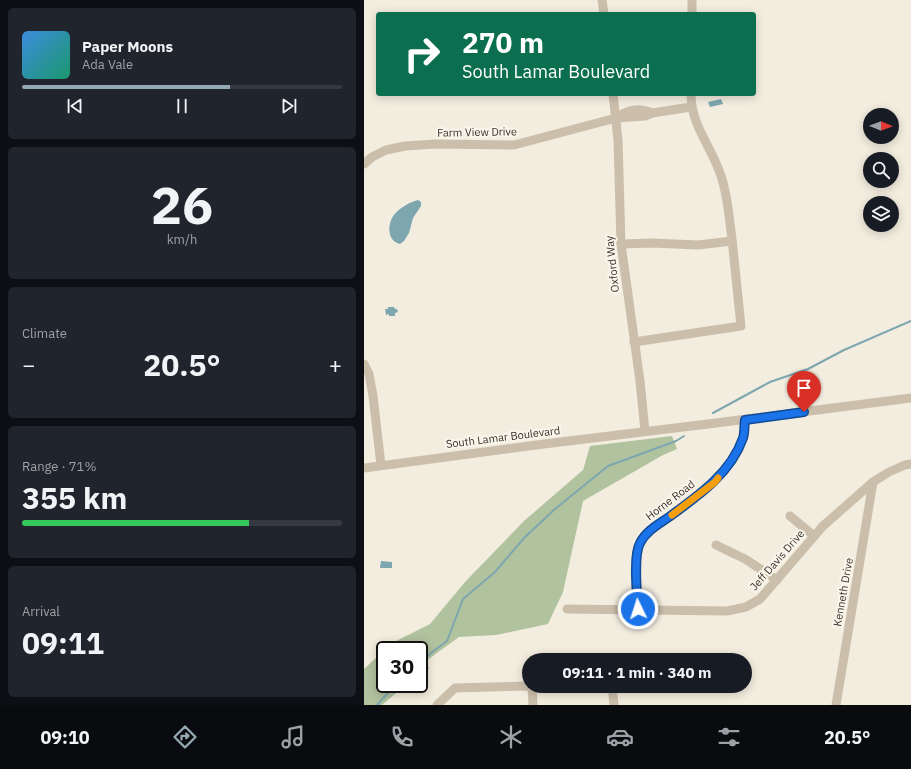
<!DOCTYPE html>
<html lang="en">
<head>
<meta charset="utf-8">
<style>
	:root { --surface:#171b24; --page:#20242c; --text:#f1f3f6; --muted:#9ea1a6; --line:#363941; --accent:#93a8b0 }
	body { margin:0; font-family:"IBM Plex Sans",sans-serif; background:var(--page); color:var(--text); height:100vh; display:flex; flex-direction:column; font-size:15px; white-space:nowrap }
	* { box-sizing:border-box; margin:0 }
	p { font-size:13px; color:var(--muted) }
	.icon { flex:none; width:22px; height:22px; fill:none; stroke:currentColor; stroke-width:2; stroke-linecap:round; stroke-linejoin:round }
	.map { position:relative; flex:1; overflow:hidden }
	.sheet { display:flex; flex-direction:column; gap:8px; padding:8px; background:#0d0f14; width:364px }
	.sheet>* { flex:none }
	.banner { position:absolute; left:12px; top:12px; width:380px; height:84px; border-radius:4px; box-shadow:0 2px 10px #0003; background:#0b6e4f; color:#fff; overflow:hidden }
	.needle { width:26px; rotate:91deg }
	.fabs { position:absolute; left:499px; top:108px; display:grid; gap:8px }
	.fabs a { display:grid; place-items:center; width:36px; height:36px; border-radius:50%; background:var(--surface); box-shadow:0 2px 10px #0003; font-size:20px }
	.speed { position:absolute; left:12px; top:641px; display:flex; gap:8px; font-size:20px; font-weight:700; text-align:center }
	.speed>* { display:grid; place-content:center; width:52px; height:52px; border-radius:50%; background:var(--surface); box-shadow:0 2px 10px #0003; line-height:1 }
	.speed .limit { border:2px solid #111; border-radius:6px; background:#fff; color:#111 }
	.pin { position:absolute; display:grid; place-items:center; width:34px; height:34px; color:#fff; margin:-41px -17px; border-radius:50% 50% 50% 0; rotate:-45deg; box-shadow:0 0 4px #0007 }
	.pin .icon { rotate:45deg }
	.me { position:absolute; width:44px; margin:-22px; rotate:356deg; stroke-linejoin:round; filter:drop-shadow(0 0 3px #0008) }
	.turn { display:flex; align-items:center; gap:14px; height:84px; padding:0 20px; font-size:18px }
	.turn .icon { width:52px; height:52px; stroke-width:2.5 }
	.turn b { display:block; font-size:28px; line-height:34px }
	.big { font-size:30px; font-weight:700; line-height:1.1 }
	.sheet .card { flex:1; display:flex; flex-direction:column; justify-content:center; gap:6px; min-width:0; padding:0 14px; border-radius:6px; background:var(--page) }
	.sheet .dial { align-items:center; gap:0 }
	.dial b { font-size:52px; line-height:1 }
	.song { display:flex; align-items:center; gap:12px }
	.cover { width:48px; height:48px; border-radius:6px; background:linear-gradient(135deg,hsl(210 70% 55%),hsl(160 70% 35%)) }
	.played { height:4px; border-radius:2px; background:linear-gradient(90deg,var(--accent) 65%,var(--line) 65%) }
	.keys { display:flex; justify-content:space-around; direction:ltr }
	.heat { display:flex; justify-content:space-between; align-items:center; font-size:22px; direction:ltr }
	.charge { height:6px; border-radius:3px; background:linear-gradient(90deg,#34c759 71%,var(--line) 0) }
	.trip { position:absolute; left:158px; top:653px; width:230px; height:40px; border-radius:20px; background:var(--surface); box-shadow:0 2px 10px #0003; font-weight:700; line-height:40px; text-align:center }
	.menu { display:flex; height:64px; justify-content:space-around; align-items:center; background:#090b0e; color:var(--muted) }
	.menu .icon { width:28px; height:28px }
	.menu .current { color:var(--accent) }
	.menu b { font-size:18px; color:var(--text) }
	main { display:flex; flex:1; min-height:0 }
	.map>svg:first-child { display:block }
	.green { fill:#b1c29f }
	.water { fill:#7ea6af }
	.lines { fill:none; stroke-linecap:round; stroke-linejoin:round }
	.stream { stroke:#7ea6af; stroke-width:2 }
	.minor { stroke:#cbbfab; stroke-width:9 }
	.route-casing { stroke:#114b97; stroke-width:10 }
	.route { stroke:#1a73e8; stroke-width:7 }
	.slow { stroke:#f59e0b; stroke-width:7 }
	.labels { text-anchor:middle; stroke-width:4; stroke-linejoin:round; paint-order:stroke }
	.street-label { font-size:11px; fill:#39312a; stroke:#faf6ec }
</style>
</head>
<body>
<main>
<section class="sheet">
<div class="card">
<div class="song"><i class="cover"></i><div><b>Paper Moons</b><p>Ada Vale</p></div></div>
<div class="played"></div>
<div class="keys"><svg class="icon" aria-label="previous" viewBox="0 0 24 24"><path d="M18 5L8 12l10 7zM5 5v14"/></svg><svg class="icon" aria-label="pause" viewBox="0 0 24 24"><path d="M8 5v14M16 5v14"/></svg><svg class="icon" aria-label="next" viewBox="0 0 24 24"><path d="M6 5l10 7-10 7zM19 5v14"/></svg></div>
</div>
<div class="card dial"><b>26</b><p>km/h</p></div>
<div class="card"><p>Climate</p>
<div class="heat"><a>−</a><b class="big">20.5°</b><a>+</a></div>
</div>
<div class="card"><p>Range · 71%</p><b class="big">355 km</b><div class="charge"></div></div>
<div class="card"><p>Arrival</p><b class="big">09:11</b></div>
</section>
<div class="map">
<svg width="547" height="705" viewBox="0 0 547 705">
	<rect width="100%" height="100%" fill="#f3eddf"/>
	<path class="green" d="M308,436L313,449L299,455L219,501L199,592L184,624L132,635L95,637L55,666V650H21V684H41L38,688L18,705H0V669L28,643L66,624L101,582L160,521L219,470L226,446Z"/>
	<g class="water">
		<path d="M357,99L359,104L346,107L344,102Z"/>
		<path d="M54,200L57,202V206L49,218L45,233L40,241L36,244C23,241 23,224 30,215C35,208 46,202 54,200Z"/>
		<path d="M24,307H30L31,309H33L34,312L31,313V316H25V314L22,315L21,309H24Z"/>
		<path d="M17,561L28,562V568H16Z"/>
		<path d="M62,665L65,668L62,673L61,678H55V670Z"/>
	</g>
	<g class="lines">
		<g class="stream">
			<path d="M349,413L406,382L444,369L480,350L547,321"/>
			<path d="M55,662L83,641L99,599L131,572L161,537L191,509L244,466L312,441L320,436"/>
			<path d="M13,705L32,684"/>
		</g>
		<g class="minor">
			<path d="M238,0L240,14"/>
			<path d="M328,14V0"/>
			<path d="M249,94L254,140L257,244L276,381L281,431"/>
			<path d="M252,118C264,110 274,107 288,113"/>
			<path d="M0,164L8,157L22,150L41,146L72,144L150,145L252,118L281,116L288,113L327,107"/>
			<path d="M257,244L288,243L334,245L368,241"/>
			<path d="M270,342L377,326C374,297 371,268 368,239C365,218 364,196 357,176C348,147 327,126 327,94"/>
			<path d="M0,364L5,374L9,396L17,465"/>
			<path d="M0,468L180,444L352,423L547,398"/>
			<path d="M426,516L450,536"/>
			<path d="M352,545L381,559L413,580"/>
			<path d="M203,609L363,611L382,607L396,599L459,526L509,482L525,472L541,465L547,464"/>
			<path d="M274,609C273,593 268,556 276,543C282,531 295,524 305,517C334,496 368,473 379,438C381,432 380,425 381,420"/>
			<path d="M168,686L169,705"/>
			<path d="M248,686L250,705"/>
			<path d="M73,705L91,688L165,686"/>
			<path d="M472,705L509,482"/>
		</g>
	</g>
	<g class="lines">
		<g class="route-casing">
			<path id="route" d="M274,609C273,593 269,556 276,543C282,531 295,524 305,517C334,496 367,473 379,438C381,432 380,425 381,420L440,412"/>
		</g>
		<use href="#route" class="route"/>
		<path class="slow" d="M308,515L351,482L354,478"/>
	</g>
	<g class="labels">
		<g class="street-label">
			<text transform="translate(113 132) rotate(-1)" y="4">Farm View Drive</text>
			<text transform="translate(248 264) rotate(-96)" y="4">Oxford Way</text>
			<text transform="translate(139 437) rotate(-7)" y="4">South Lamar Boulevard</text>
			<text transform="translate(306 500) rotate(-37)" y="4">Horne Road</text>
			<text transform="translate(413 560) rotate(-49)" y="4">Jeff Davis Drive</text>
			<text transform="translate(479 592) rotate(-80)" y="4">Kenneth Drive</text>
		</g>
	</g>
</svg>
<div class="fabs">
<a><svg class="needle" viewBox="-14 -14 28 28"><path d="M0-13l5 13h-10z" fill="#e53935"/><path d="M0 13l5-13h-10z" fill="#9ea1a6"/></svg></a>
<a><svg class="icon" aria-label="search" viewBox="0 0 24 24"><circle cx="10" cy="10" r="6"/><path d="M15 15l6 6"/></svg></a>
<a><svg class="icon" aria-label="layers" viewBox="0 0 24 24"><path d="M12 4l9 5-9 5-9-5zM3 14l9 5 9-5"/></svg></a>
</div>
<div class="speed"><div class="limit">30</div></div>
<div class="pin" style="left:440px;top:412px;background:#d93025"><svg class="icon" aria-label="arrive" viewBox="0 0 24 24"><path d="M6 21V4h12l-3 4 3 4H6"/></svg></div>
<svg class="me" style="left:274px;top:609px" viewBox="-20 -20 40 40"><circle r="17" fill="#1a73e8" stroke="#fff" stroke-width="3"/><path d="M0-11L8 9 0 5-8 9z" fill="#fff"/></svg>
<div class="trip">09:11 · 1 min · 340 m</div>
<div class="banner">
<div class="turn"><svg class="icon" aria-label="right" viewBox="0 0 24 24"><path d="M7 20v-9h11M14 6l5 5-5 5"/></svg><div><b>270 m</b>South Lamar Boulevard</div></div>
</div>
</div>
</main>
<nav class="menu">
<b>09:10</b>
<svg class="icon current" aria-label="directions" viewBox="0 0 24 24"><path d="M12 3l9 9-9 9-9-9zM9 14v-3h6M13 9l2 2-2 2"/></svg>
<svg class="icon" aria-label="music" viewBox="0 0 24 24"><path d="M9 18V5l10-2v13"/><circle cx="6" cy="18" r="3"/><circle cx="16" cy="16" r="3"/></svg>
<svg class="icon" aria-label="phone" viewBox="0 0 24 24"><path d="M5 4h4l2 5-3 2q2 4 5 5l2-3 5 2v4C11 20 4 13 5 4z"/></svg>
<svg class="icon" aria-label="climate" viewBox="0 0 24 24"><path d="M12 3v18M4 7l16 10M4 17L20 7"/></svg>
<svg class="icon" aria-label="car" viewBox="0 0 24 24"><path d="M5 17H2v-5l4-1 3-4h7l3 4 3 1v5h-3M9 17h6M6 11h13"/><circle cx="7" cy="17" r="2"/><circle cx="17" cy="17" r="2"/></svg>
<svg class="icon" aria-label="filters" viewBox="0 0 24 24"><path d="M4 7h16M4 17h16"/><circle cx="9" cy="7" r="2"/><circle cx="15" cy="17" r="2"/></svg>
<b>20.5°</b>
</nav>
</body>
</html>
